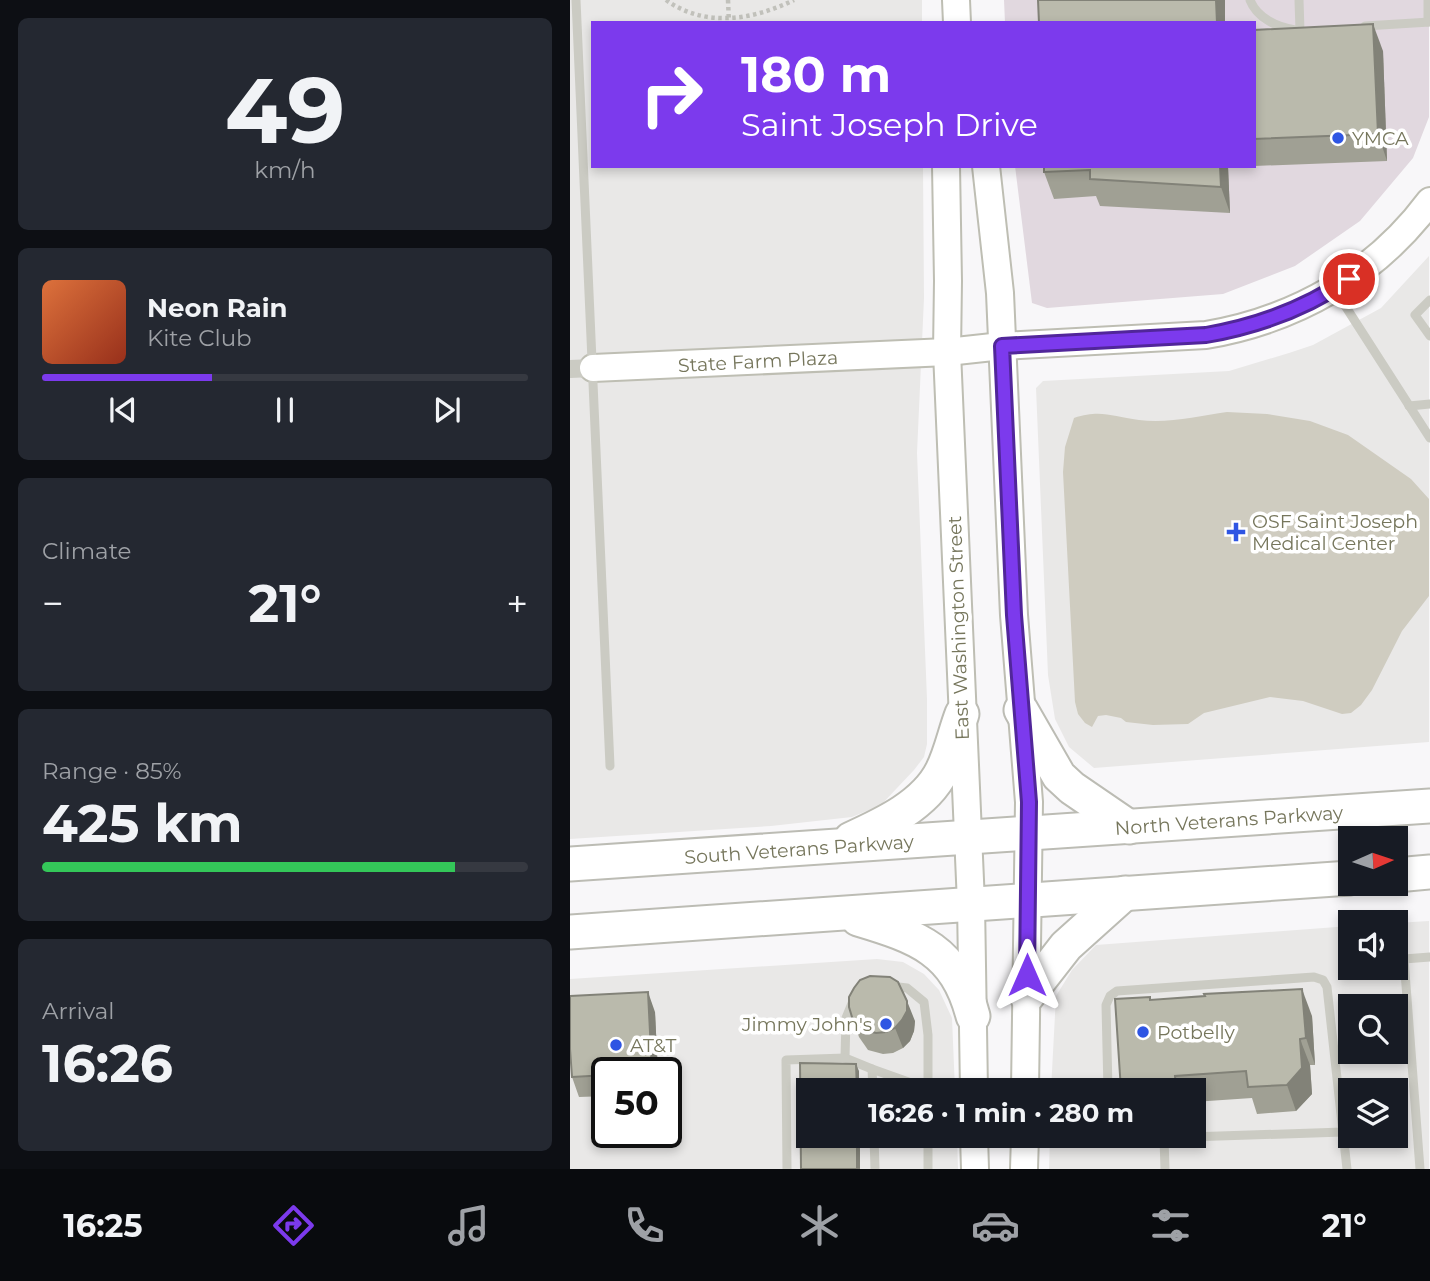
<!DOCTYPE html>
<html lang="en">
<head>
<meta charset="utf-8">
<style>
	:root { --surface:#171b24; --page:#242831; --text:#f1f3f6; --muted:#9ea1a6; --line:#363941; --accent:#7c3aed }
	body { margin:0; font-family:Montserrat,sans-serif; background:var(--page); color:var(--text); height:100vh; display:flex; flex-direction:column; font-size:26px; white-space:nowrap }
	* { box-sizing:border-box; margin:0 }
	p { font-size:23px; color:var(--muted) }
	.icon { flex:none; width:38px; height:38px; fill:none; stroke:currentColor; stroke-width:2; stroke-linecap:round; stroke-linejoin:round }
	.map { position:relative; flex:1; overflow:hidden }
	.details { display:flex; flex-direction:column; gap:18px; padding:18px; background:#0d0f14; width:570px }
	.details>* { flex:none }
	.guide { position:absolute; left:21px; top:21px; width:665px; height:147px; border-radius:0px; box-shadow:0 4px 10px #0003; background:#7c3aed; color:#fff; overflow:hidden }
	.needle { width:46px; rotate:87deg }
	.tools { position:absolute; left:768px; top:826px; display:grid; gap:14px }
	.tools a { display:grid; place-items:center; width:70px; height:70px; border-radius:0px; background:var(--surface); box-shadow:0 4px 10px #0003; font-size:35px }
	.speed { position:absolute; left:21px; top:1057px; display:flex; gap:14px; font-size:35px; font-weight:700; text-align:center }
	.speed>* { display:grid; place-content:center; width:91px; height:91px; border-radius:50%; background:var(--surface); box-shadow:0 4px 10px #0003; line-height:1 }
	.speed .limit { border:4px solid #111; border-radius:10px; background:#fff; color:#111 }
	.pin { position:absolute; display:grid; place-items:center; width:60px; height:60px; color:#fff; margin:-30px; border:4px solid #fff; border-radius:50%; box-shadow:0 2px 7px #0007 }
	.me { position:absolute; width:77px; margin:-38px; rotate:0deg; stroke-linejoin:round; filter:drop-shadow(0 0 5px #0008) }
	.turn { display:flex; align-items:center; gap:24px; height:147px; padding:0 35px; font-size:32px }
	.turn .icon { width:91px; height:91px; stroke-width:2.5 }
	.turn b { display:block; font-size:49px; line-height:60px }
	.big { font-size:52px; font-weight:700; line-height:1.1 }
	.details .tile { flex:1; display:flex; flex-direction:column; justify-content:center; gap:10px; min-width:0; padding:0 24px; border-radius:10px; background:var(--page) }
	.details .dial { align-items:center; gap:0 }
	.dial b { font-size:91px; line-height:1 }
	.song { display:flex; align-items:center; gap:21px }
	.cover { width:84px; height:84px; border-radius:10px; background:linear-gradient(135deg,hsl(20 70% 55%),hsl(10 70% 35%)) }
	.played { height:7px; border-radius:4px; background:linear-gradient(90deg,var(--accent) 35%,var(--line) 35%) }
	.keys { display:flex; justify-content:space-around; direction:ltr }
	.heat { display:flex; justify-content:space-between; align-items:center; font-size:38px; direction:ltr }
	.charge { height:10px; border-radius:5px; background:linear-gradient(90deg,#34c759 85%,var(--line) 0) }
	.trip { position:absolute; left:226px; top:1078px; width:410px; height:70px; border-radius:0px; background:var(--surface); box-shadow:0 4px 10px #0003; font-weight:700; line-height:70px; text-align:center }
	.dock { display:flex; height:112px; justify-content:space-around; align-items:center; background:#090b0e; color:var(--muted) }
	.dock .icon { width:49px; height:49px }
	.dock .selected { color:var(--accent) }
	.dock b { font-size:32px; color:var(--text) }
	main { display:flex; flex:1; min-height:0 }
	.map>svg:first-child { display:block }
	.built { fill:#e9e8e7; fill-rule:evenodd }
	.green { fill:#e1d8df }
	.water { fill:#cfccc0 }
	.lines { fill:none; stroke-linecap:round; stroke-linejoin:round }
	.secondary-casing { stroke:#bebeb3; stroke-width:30 }
	.highway-casing { stroke:#bcbcb4; stroke-width:37 }
	.path { stroke:#c1c1bb; stroke-width:4.5; stroke-dasharray:3.5 3.5; stroke-linecap:butt }
	.lane { stroke:#cbcbc3; stroke-width:9 }
	.street { stroke:#cbcbc3; stroke-width:18 }
	.secondary { stroke:#fff; stroke-width:26 }
	.highway { stroke:#fff; stroke-width:33 }
	.wall { fill:#a0a094 }
	.shaded-wall { fill:#828278 }
	.building { fill:#babaac; stroke:#828278; stroke-width:2 }
	.route-casing { stroke:#51269a; stroke-width:18 }
	.route { stroke:#7c3aed; stroke-width:12 }
	.poi-dot { fill:#2e55e3; stroke:#fff; stroke-width:2.5 }
	.labels { text-anchor:middle; stroke-width:7; stroke-linejoin:round; paint-order:stroke }
	.poi-label { font-size:19px; fill:#76765c; stroke:#fff; text-anchor:start }
	.street-label { font-size:19px; fill:#76765c; stroke:#fff }
</style>
</head>
<body>
<main>
<section class="details">
<div class="tile dial"><b>49</b><p>km/h</p></div>
<div class="tile">
<div class="song"><i class="cover"></i><div><b>Neon Rain</b><p>Kite Club</p></div></div>
<div class="played"></div>
<div class="keys"><svg class="icon" aria-label="previous" viewBox="0 0 24 24"><path d="M18 5L8 12l10 7zM5 5v14"/></svg><svg class="icon" aria-label="pause" viewBox="0 0 24 24"><path d="M8 5v14M16 5v14"/></svg><svg class="icon" aria-label="next" viewBox="0 0 24 24"><path d="M6 5l10 7-10 7zM19 5v14"/></svg></div>
</div>
<div class="tile"><p>Climate</p>
<div class="heat"><a>−</a><b class="big">21°</b><a>+</a></div>
</div>
<div class="tile"><p>Range · 85%</p><b class="big">425 km</b><div class="charge"></div></div>
<div class="tile"><p>Arrival</p><b class="big">16:26</b></div>
</section>
<div class="map">
<svg width="860" height="1169" viewBox="0 0 860 1169">
	<rect width="100%" height="100%" fill="#f8f7f9"/>
	<g class="built">
		<path d="M0,0H352V23H23V166H353L354,298L347,453L357,699V744L354,757L344,770L311,805L282,817L201,826L0,839Z"/>
		<path d="M859,256V742L524,768L499,747L485,719L478,675L466,388L473,381L659,371L719,353L743,345L811,308Z"/>
		<path d="M859,921V1169H479L480,1136H623V1090H481L486,996L502,970L526,945L780,926V968H826V923ZM780,1006H826V1052H780ZM780,1090H826V1136H780Z"/>
		<path d="M307,959L333,962L354,974L369,990L382,1018L385,1090H238V1136H387L388,1169H0V979ZM37,1073H96V1132H37Z"/>
	</g>
	<path class="green" d="M434,0H859V117L843,158L790,221L725,266L653,294L477,308L462,303L445,166H684V23H435Z"/>
	<path class="water" d="M657,412L697,414L740,421L778,435L841,479L859,499V596L832,631L802,690L791,705L781,713L772,714L733,701L700,697L634,713L618,724L583,725L556,722L551,718L536,715L528,716L522,727L515,723L508,714L505,702L493,472L495,447L504,418C532,409 542,417 569,420C597,424 629,416 657,412Z"/>
	<g class="lines">
		<g class="secondary-casing">
			<g id="secondary">
				<path d="M386,0L387,23"/>
				<path d="M376,166L378,281L377,352L401,903L404,1090"/>
				<path d="M416,166L430,293L444,615L459,802L455,1090"/>
				<path d="M23,368L377,352L432,346L636,335C725,320 805,275 860,201"/>
				<path d="M404,1136L405,1169"/>
				<path d="M454,1169L455,1136"/>
			</g>
		</g>
		<g class="highway-casing">
			<g id="highway">
				<path d="M451,710L489,776L502,788L559,827"/>
				<path d="M281,839C314,824 355,805 372,771C381,753 385,732 392,714"/>
				<path d="M0,864L860,806"/>
				<path d="M826,875L860,872"/>
				<path d="M288,919C348,937 386,950 403,1016"/>
				<path d="M0,932L780,878"/>
				<path d="M457,996L496,946L555,893"/>
			</g>
		</g>
		<g class="path">
			<path d="M96,0C135,28 183,20 224,0"/>
			<path d="M158,0L159,23"/>
		</g>
		<g class="lane">
			<path d="M6,0L40,766"/>
			<path d="M680,0C687,18 707,27 725,30"/>
			<path d="M729,0L730,31"/>
			<path d="M858,0V22"/>
			<path d="M795,26L860,22"/>
			<path d="M765,290L860,438"/>
			<path d="M860,300L845,315L860,336"/>
			<path d="M839,406L860,404"/>
			<path d="M320,986L337,988L354,1002L358,1035V1090"/>
			<path d="M283,1001L276,1018L275,1058L302,1069L303,1090"/>
			<path d="M302,1069L358,1089"/>
			<path d="M538,1090L536,1005L540,996L547,991L744,977L753,980L757,987L777,1169"/>
			<path d="M304,1136L305,1169"/>
			<path d="M358,1136V1169"/>
			<path d="M547,1136L559,1139L773,1132"/>
			<path d="M594,1138L595,1169"/>
			<path d="M217,1169L216,1060L275,1058"/>
			<path d="M850,1169L834,959L860,957"/>
		</g>
		<path class="street" d="M0,369L23,368"/>
		<use href="#secondary" class="secondary"/>
		<use href="#highway" class="highway"/>
	</g>
	<g class="wall">
		<path d="M684,30L813,51L817,161L684,166Z"/>
		<path d="M474,166H682L658,167L660,213L530,206L526,196L484,199L474,172Z"/>
		<path d="M581,1000L742,1016L745,1065H740L742,1094L726,1111L687,1114L682,1098L623,1102V1090H551Z"/>
		<path d="M85,1012L88,1073H37V1096L9,1097L2,1077Z"/>
		<path d="M282,1017L345,1021L344,1031L340,1041L333,1048L323,1053L313,1054L298,1050L289,1037Z"/>
	</g>
	<g class="shaded-wall">
		<path d="M646,0H655V23H647Z"/>
		<path d="M803,24L813,51L817,161L808,134Z"/>
		<path d="M650,166H658L660,213L651,187Z"/>
		<path d="M732,989L742,1016L745,1065L736,1038Z"/>
		<path d="M78,992L85,1012L88,1073H82Z"/>
		<path d="M337,1001L345,1021L344,1031L340,1041L333,1048L325,1028Z"/>
		<path d="M730,1039L740,1065L742,1094L726,1111L717,1085Z"/>
		<path d="M286,1064L289,1071V1090H287Z"/>
		<path d="M605,1076L610,1090H606Z"/>
		<rect x="287" y="1136" width="3" height="33"/>
	</g>
	<g class="building">
		<path d="M468,0H646L647,23H469Z"/>
		<path d="M803,24L808,134L684,139V30Z"/>
		<path d="M474,166H650L651,187L520,179V170L474,172Z"/>
		<path d="M300,976L320,977L328,982L337,1001V1011L332,1020L325,1028L316,1032L306,1033L290,1029L282,1017L279,1007V997L284,988L290,980Z"/>
		<path d="M732,989L736,1038L730,1039L732,1068L717,1085L678,1087L676,1071L605,1076L606,1090H551L545,999L580,997V1000L635,996L634,994Z"/>
		<path d="M78,992L82,1072L37,1073V1075L2,1077L0,1049V996Z"/>
		<path d="M230,1063L286,1064L287,1090H238V1136H287V1169H231Z"/>
	</g>
	<g class="lines">
		<g class="route-casing">
			<path id="route" d="M457,975L459,802L444,615L432,346L636,335C688,326 735,309 779,279"/>
		</g>
		<use href="#route" class="route"/>
	</g>
	<g class="poi-dot">
		<circle cx="768" cy="138" r="7"/>
		<path d="M662.5 521.5h7v7h7v7h-7v7h-7v-7h-7v-7h7z"/>
		<circle cx="316" cy="1024" r="7"/>
		<circle cx="573" cy="1032" r="7"/>
		<circle cx="46" cy="1045" r="7"/>
	</g>
	<g class="labels">
		<g class="poi-label">
			<text x="782" y="145">YMCA</text>
			<text x="682" y="528">OSF Saint Joseph<tspan x="682" dy="22">Medical Center</tspan></text>
			<text x="302" y="1031" text-anchor="end">Jimmy John's</text>
			<text x="587" y="1039">Potbelly</text>
			<text x="60" y="1052">AT&amp;T</text>
		</g>
		<g class="street-label">
			<text transform="translate(188 361) rotate(-3)" y="7">State Farm Plaza</text>
			<text transform="translate(388 628) rotate(-92)" y="7">East Washington Street</text>
			<text transform="translate(659 820) rotate(-4)" y="7">North Veterans Parkway</text>
			<text transform="translate(229 849) rotate(-4)" y="7">South Veterans Parkway</text>
		</g>
	</g>
</svg>
<div class="tools">
<a><svg class="needle" viewBox="-14 -14 28 28"><path d="M0-13l5 13h-10z" fill="#e53935"/><path d="M0 13l5-13h-10z" fill="#9ea1a6"/></svg></a>
<a><svg class="icon" aria-label="sound" viewBox="0 0 24 24"><path d="M4 9h4l5-4v14l-5-4H4zM17 9q2 3 0 6"/></svg></a>
<a><svg class="icon" aria-label="search" viewBox="0 0 24 24"><circle cx="10" cy="10" r="6"/><path d="M15 15l6 6"/></svg></a>
<a><svg class="icon" aria-label="layers" viewBox="0 0 24 24"><path d="M12 4l9 5-9 5-9-5zM3 14l9 5 9-5"/></svg></a>
</div>
<div class="speed"><div class="limit">50</div></div>
<div class="pin" style="left:779px;top:279px;background:#d93025"><svg class="icon" aria-label="arrive" viewBox="0 0 24 24"><path d="M6 21V4h12l-3 4 3 4H6"/></svg></div>
<svg class="me" style="left:457px;top:975px" viewBox="-20 -20 40 40"><path d="M0-17L14 15 0 8-14 15z" fill="#7c3aed" stroke="#fff" stroke-width="4"/></svg>
<div class="trip">16:26 · 1 min · 280 m</div>
<div class="guide">
<div class="turn"><svg class="icon" aria-label="right" viewBox="0 0 24 24"><path d="M7 20v-9h11M14 6l5 5-5 5"/></svg><div><b>180 m</b>Saint Joseph Drive</div></div>
</div>
</div>
</main>
<nav class="dock">
<b>16:25</b>
<svg class="icon selected" aria-label="directions" viewBox="0 0 24 24"><path d="M12 3l9 9-9 9-9-9zM9 14v-3h6M13 9l2 2-2 2"/></svg>
<svg class="icon" aria-label="music" viewBox="0 0 24 24"><path d="M9 18V5l10-2v13"/><circle cx="6" cy="18" r="3"/><circle cx="16" cy="16" r="3"/></svg>
<svg class="icon" aria-label="phone" viewBox="0 0 24 24"><path d="M5 4h4l2 5-3 2q2 4 5 5l2-3 5 2v4C11 20 4 13 5 4z"/></svg>
<svg class="icon" aria-label="climate" viewBox="0 0 24 24"><path d="M12 3v18M4 7l16 10M4 17L20 7"/></svg>
<svg class="icon" aria-label="car" viewBox="0 0 24 24"><path d="M5 17H2v-5l4-1 3-4h7l3 4 3 1v5h-3M9 17h6M6 11h13"/><circle cx="7" cy="17" r="2"/><circle cx="17" cy="17" r="2"/></svg>
<svg class="icon" aria-label="filters" viewBox="0 0 24 24"><path d="M4 7h16M4 17h16"/><circle cx="9" cy="7" r="2"/><circle cx="15" cy="17" r="2"/></svg>
<b>21°</b>
</nav>
</body>
</html>
